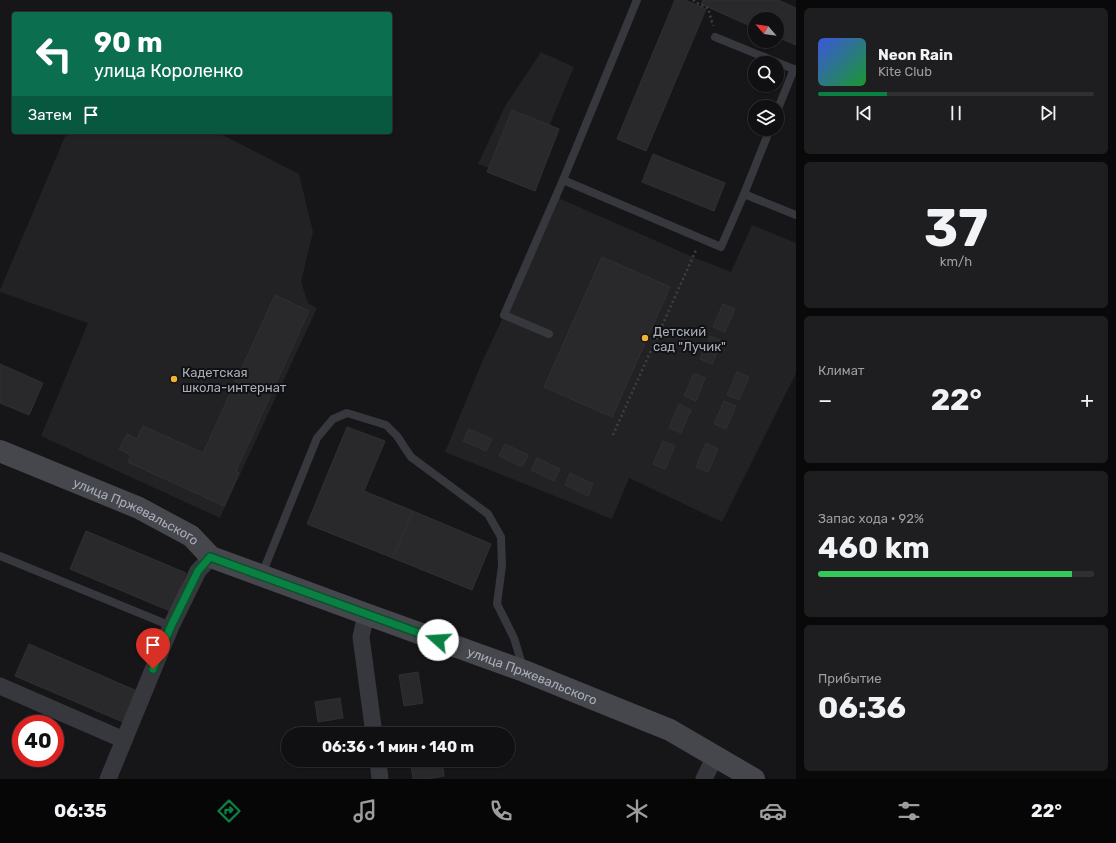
<!DOCTYPE html>
<html lang="ru">
<head>
<meta charset="utf-8">
<style>
	:root { --surface:#101012; --page:#1e1e20; --text:#f1f3f6; --muted:#9c9d9f; --line:#303032; --accent:#0b8043 }
	body { margin:0; font-family:Rubik,sans-serif; background:var(--page); color:var(--text); height:100vh; display:flex; flex-direction:column; font-size:15px; white-space:nowrap }
	* { box-sizing:border-box; margin:0 }
	p { font-size:13px; color:var(--muted) }
	.icon { flex:none; width:22px; height:22px; fill:none; stroke:currentColor; stroke-width:2; stroke-linecap:round; stroke-linejoin:round }
	.map { position:relative; flex:1; overflow:hidden }
	.sheet { display:flex; flex-direction:column; gap:8px; padding:8px; background:#09090a; width:320px }
	.sheet>* { flex:none }
	.hud { position:absolute; left:12px; top:12px; width:380px; height:122px; border-radius:4px; box-shadow:0 1px 3px #0004,0 0 0 1px var(--line); background:#0b6e4f; color:#fff; overflow:hidden }
	.needle { width:26px; rotate:298deg }
	.controls { position:absolute; left:748px; top:12px; display:grid; gap:8px }
	.controls a { display:grid; place-items:center; width:36px; height:36px; border-radius:50%; background:var(--surface); box-shadow:0 1px 3px #0004,0 0 0 1px var(--line); font-size:20px }
	.speed { position:absolute; left:12px; top:715px; display:flex; gap:8px; font-size:20px; font-weight:700; text-align:center }
	.speed>* { display:grid; place-content:center; width:52px; height:52px; border-radius:50%; background:var(--surface); box-shadow:0 1px 3px #0004,0 0 0 1px var(--line); line-height:1 }
	.speed .limit { border:6px solid #d22; background:#fff; color:#111 }
	.pin { position:absolute; display:grid; place-items:center; width:34px; height:34px; color:#fff; margin:-41px -17px; border-radius:50% 50% 50% 0; rotate:-45deg; box-shadow:0 0 4px #0007 }
	.pin .icon { rotate:45deg }
	.me { position:absolute; width:44px; margin:-22px; rotate:289deg; stroke-linejoin:round; filter:drop-shadow(0 0 3px #0008) }
	.turn { display:flex; align-items:center; gap:14px; height:84px; padding:0 16px; font-size:18px }
	.turn .icon { width:52px; height:52px; stroke-width:2.5 }
	.turn b { display:block; font-size:28px; line-height:34px }
	.then { display:flex; align-items:center; height:38px; padding:0 16px; background:#0003; gap:8px; font-size:15px }
	.big { font-size:30px; font-weight:700; line-height:1.1 }
	.sheet .card { flex:1; display:flex; flex-direction:column; justify-content:center; gap:6px; min-width:0; padding:0 14px; border-radius:6px; background:var(--page) }
	.sheet .dial { align-items:center; gap:0 }
	.dial b { font-size:52px; line-height:1 }
	.song { display:flex; align-items:center; gap:12px }
	.cover { width:48px; height:48px; border-radius:6px; background:linear-gradient(135deg,hsl(230 70% 55%),hsl(130 70% 35%)) }
	.played { height:4px; border-radius:2px; background:linear-gradient(90deg,var(--accent) 25%,var(--line) 25%) }
	.keys { display:flex; justify-content:space-around; direction:ltr }
	.heat { display:flex; justify-content:space-between; align-items:center; font-size:22px; direction:ltr }
	.charge { height:6px; border-radius:3px; background:linear-gradient(90deg,#34c759 92%,var(--line) 0) }
	.trip { position:absolute; left:281px; top:727px; width:234px; height:40px; border-radius:20px; background:var(--surface); box-shadow:0 1px 3px #0004,0 0 0 1px var(--line); font-weight:700; line-height:40px; text-align:center }
	.menu { display:flex; height:64px; justify-content:space-around; align-items:center; background:#060607; color:var(--muted) }
	.menu .icon { width:28px; height:28px }
	.menu .selected { color:var(--accent) }
	.menu b { font-size:18px; color:var(--text) }
	main { display:flex; flex:1; min-height:0 }
	.map>svg:first-child { display:block }
	.built { fill:#222225 }
	.building { fill:#29292c; stroke:#303034 }
	.lines { fill:none; stroke-linecap:round; stroke-linejoin:round }
	.path { stroke:#3d3f44; stroke-width:2.5; stroke-dasharray:2 3; stroke-linecap:butt }
	.lane { stroke:#37383d; stroke-width:8 }
	.street { stroke:#37383d; stroke-width:17 }
	.secondary { stroke:#45474d; stroke-width:22 }
	.route-casing { stroke:#07532c; stroke-width:10 }
	.route { stroke:#0b8043; stroke-width:7 }
	.poi-dot { fill:#f2b134; stroke:#111113; stroke-width:1.5 }
	.labels { text-anchor:middle; stroke-width:4; stroke-linejoin:round; paint-order:stroke }
	.poi-label { font-size:13px; fill:#a8adb8; stroke:#111113; text-anchor:start }
	.street-label { font-size:13px; fill:#a8adb8; stroke:#111113 }
</style>
</head>
<body>
<main>
<div class="map">
<svg width="796" height="779" viewBox="0 0 796 779">
	<rect width="100%" height="100%" fill="#161618"/>
	<g class="built">
		<path d="M541,52L574,67L550,124L524,181L478,164L505,106Z"/>
		<path d="M67,132H217L299,174L313,232L301,282L308,303L317,308L220,518L41,436L88,323L0,292V290Z"/>
		<path d="M556,197L693,257L731,272L752,225L796,243V373L722,522L629,478L612,519L445,452L482,362L504,315Z"/>
	</g>
	<g class="building">
		<path d="M675,0H685L706,9L646,151L617,139Z"/>
		<path d="M703,0H778L796,8V45L777,37V19H755V28L701,4Z"/>
		<path d="M512,110L559,129L535,191L487,172Z"/>
		<path d="M653,154L725,183L714,211L642,182Z"/>
		<path d="M602,257L670,287L612,417L544,387Z"/>
		<path d="M275,295L309,311L236,471L239,473L224,506L128,462L131,455L119,449L127,434L137,439L143,426L203,453Z"/>
		<path d="M723,304L735,309L725,332L713,327Z"/>
		<path d="M710,336L722,341L712,364L700,359Z"/>
		<path d="M0,364L43,383L29,415L0,403Z"/>
		<path d="M737,372L749,377L739,400L727,395Z"/>
		<path d="M694,373L705,378L696,401L684,396Z"/>
		<path d="M724,401L736,406L726,429L714,424Z"/>
		<path d="M679,404L691,410L681,433L669,428Z"/>
		<path d="M347,427L385,441L364,491L413,511L393,558L307,524Z"/>
		<path d="M469,429L492,439L486,451L463,441Z"/>
		<path d="M663,441L675,446L665,469L653,464Z"/>
		<path d="M706,443L718,449L708,472L696,467Z"/>
		<path d="M505,444L528,455L522,467L499,456Z"/>
		<path d="M537,458L560,469L554,481L531,470Z"/>
		<path d="M570,473L593,484L588,496L565,485Z"/>
		<path d="M413,511L491,544L472,590L393,558Z"/>
		<path d="M86,531L186,573L170,611L70,569Z"/>
		<path d="M29,644L137,691L123,722L15,676Z"/>
		<path d="M418,672L423,703L404,706L399,675Z"/>
		<path d="M340,698L343,718L318,722L315,702Z"/>
		<path d="M410,760H442L444,776L428,779H413Z"/>
	</g>
	<g class="lines">
		<g class="path">
			<path d="M693,0L697,3L708,8L713,26"/>
			<path d="M613,435L696,250"/>
		</g>
		<g class="lane">
			<path d="M637,0L563,180L721,247L744,194L796,215"/>
			<path d="M715,37L796,70"/>
			<path d="M777,111L794,69"/>
			<path d="M744,194L770,129"/>
			<path d="M549,334L504,315L563,180"/>
			<path d="M0,556L171,626"/>
			<path d="M262,574L317,438L333,419L347,413L386,425L397,436L411,457L488,514L501,537L502,566L497,604L514,638L523,668"/>
		</g>
		<g class="street">
			<path d="M366,614L361,637L374,734"/>
			<path d="M0,686L124,740"/>
			<path d="M378,760L380,779"/>
			<path d="M108,779L171,626L198,571L211,557"/>
			<path d="M704,779L715,756"/>
		</g>
		<path class="secondary" id="s1" d="M0,451L139,508L191,536L211,557L366,614L524,671L670,730L754,779"/>
	</g>
	<g class="lines">
		<g class="route-casing">
			<path id="route" d="M153,669L171,626L198,571L210,557L438,640"/>
		</g>
		<use href="#route" class="route"/>
	</g>
	<g class="poi-dot">
		<circle cx="645" cy="338" r="4"/>
		<circle cx="174" cy="379" r="4"/>
	</g>
	<g class="labels">
		<g class="poi-label">
			<text x="653" y="336">Детский<tspan x="653" dy="15">сад "Лучик"</tspan></text>
			<text x="182" y="377">Кадетская<tspan x="182" dy="15">школа-интернат</tspan></text>
		</g>
		<g class="street-label">
			<text dy="5" stroke="none"><textPath href="#s1" startOffset="149">улица Пржевальского</textPath></text>
			<text dy="5" stroke="none"><textPath href="#s1" startOffset="581">улица Пржевальского</textPath></text>
		</g>
	</g>
</svg>
<div class="controls">
<a><svg class="needle" viewBox="-14 -14 28 28"><path d="M0-13l5 13h-10z" fill="#e53935"/><path d="M0 13l5-13h-10z" fill="#9c9d9f"/></svg></a>
<a><svg class="icon" aria-label="search" viewBox="0 0 24 24"><circle cx="10" cy="10" r="6"/><path d="M15 15l6 6"/></svg></a>
<a><svg class="icon" aria-label="layers" viewBox="0 0 24 24"><path d="M12 4l9 5-9 5-9-5zM3 14l9 5 9-5"/></svg></a>
</div>
<div class="speed"><div class="limit">40</div></div>
<div class="pin" style="left:153px;top:669px;background:#d93025"><svg class="icon" aria-label="arrive" viewBox="0 0 24 24"><path d="M6 21V4h12l-3 4 3 4H6"/></svg></div>
<svg class="me" style="left:438px;top:640px" viewBox="-20 -20 40 40"><circle r="19" fill="#fff"/><path d="M0-13L10 11 0 6-10 11z" fill="#0b8043"/></svg>
<div class="trip">06:36 · 1 мин · 140 m</div>
<div class="hud">
<div class="turn"><svg class="icon" aria-label="left" viewBox="0 0 24 24"><path d="M17 20v-9H6M10 6l-5 5 5 5"/></svg><div><b>90 m</b>улица Короленко</div></div>
<div class="then">Затем<svg class="icon" aria-label="arrive" viewBox="0 0 24 24"><path d="M6 21V4h12l-3 4 3 4H6"/></svg></div>
</div>
</div>
<section class="sheet">
<div class="card">
<div class="song"><i class="cover"></i><div><b>Neon Rain</b><p>Kite Club</p></div></div>
<div class="played"></div>
<div class="keys"><svg class="icon" aria-label="previous" viewBox="0 0 24 24"><path d="M18 5L8 12l10 7zM5 5v14"/></svg><svg class="icon" aria-label="pause" viewBox="0 0 24 24"><path d="M8 5v14M16 5v14"/></svg><svg class="icon" aria-label="next" viewBox="0 0 24 24"><path d="M6 5l10 7-10 7zM19 5v14"/></svg></div>
</div>
<div class="card dial"><b>37</b><p>km/h</p></div>
<div class="card"><p>Климат</p>
<div class="heat"><a>−</a><b class="big">22°</b><a>+</a></div>
</div>
<div class="card"><p>Запас хода · 92%</p><b class="big">460 km</b><div class="charge"></div></div>
<div class="card"><p>Прибытие</p><b class="big">06:36</b></div>
</section>
</main>
<nav class="menu">
<b>06:35</b>
<svg class="icon selected" aria-label="directions" viewBox="0 0 24 24"><path d="M12 3l9 9-9 9-9-9zM9 14v-3h6M13 9l2 2-2 2"/></svg>
<svg class="icon" aria-label="music" viewBox="0 0 24 24"><path d="M9 18V5l10-2v13"/><circle cx="6" cy="18" r="3"/><circle cx="16" cy="16" r="3"/></svg>
<svg class="icon" aria-label="phone" viewBox="0 0 24 24"><path d="M5 4h4l2 5-3 2q2 4 5 5l2-3 5 2v4C11 20 4 13 5 4z"/></svg>
<svg class="icon" aria-label="climate" viewBox="0 0 24 24"><path d="M12 3v18M4 7l16 10M4 17L20 7"/></svg>
<svg class="icon" aria-label="car" viewBox="0 0 24 24"><path d="M5 17H2v-5l4-1 3-4h7l3 4 3 1v5h-3M9 17h6M6 11h13"/><circle cx="7" cy="17" r="2"/><circle cx="17" cy="17" r="2"/></svg>
<svg class="icon" aria-label="filters" viewBox="0 0 24 24"><path d="M4 7h16M4 17h16"/><circle cx="9" cy="7" r="2"/><circle cx="15" cy="17" r="2"/></svg>
<b>22°</b>
</nav>
</body>
</html>
